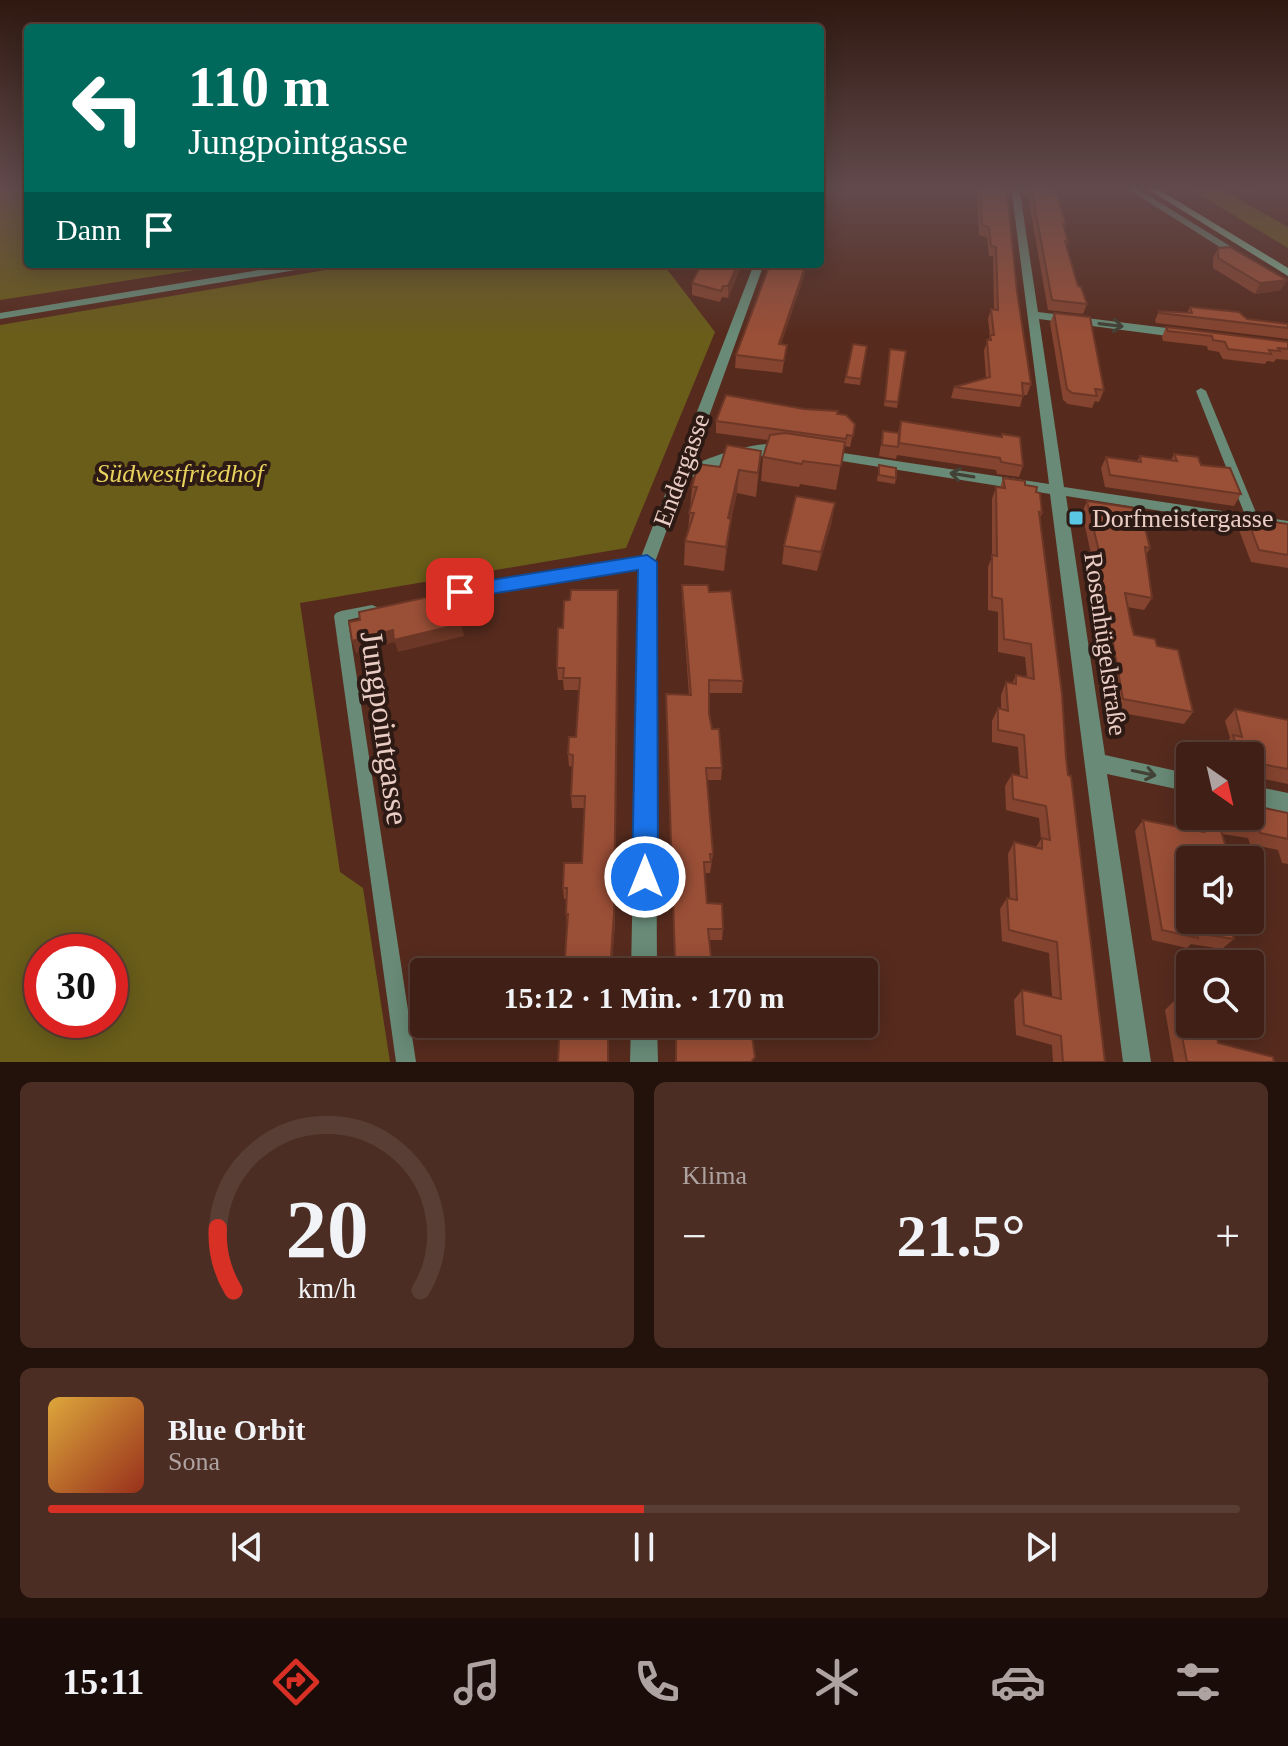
<!DOCTYPE html>
<html lang="de">
<head>
<meta charset="utf-8">
<style>
	:root { --surface:#402016; --page:#4b2d23; --text:#f1f3f6; --muted:#aea3a1; --line:#593e35; --accent:#d93025 }
	body { margin:0; font-family:Georgia,serif; background:var(--page); color:var(--text); height:100vh; display:flex; flex-direction:column; font-size:30px; white-space:nowrap }
	* { box-sizing:border-box; margin:0 }
	p { font-size:26px; color:var(--muted) }
	.icon { flex:none; width:44px; height:44px; fill:none; stroke:currentColor; stroke-width:2; stroke-linecap:round; stroke-linejoin:round }
	.map { position:relative; height:1062px; overflow:hidden }
	.sheet { display:flex; flex-direction:column; gap:20px; padding:20px; background:#23120c; flex:1 }
	.sheet>* { flex:none }
	.top-card { position:absolute; left:24px; top:24px; width:800px; height:244px; border-radius:8px; box-shadow:0 4px 20px #0003,0 0 0 2px var(--line); background:#00695c; color:#fff; overflow:hidden }
	.needle { width:52px; rotate:146deg }
	.tools { position:absolute; left:1176px; top:742px; display:grid; gap:16px }
	.tools a { display:grid; place-items:center; width:88px; height:88px; border-radius:8px; background:var(--surface); box-shadow:0 4px 20px #0003,0 0 0 2px var(--line); font-size:40px }
	.speed { position:absolute; left:24px; top:934px; display:flex; gap:16px; font-size:40px; font-weight:700; text-align:center }
	.speed>* { display:grid; place-content:center; width:104px; height:104px; border-radius:50%; background:var(--surface); box-shadow:0 4px 20px #0003,0 0 0 2px var(--line); line-height:1 }
	.speed .limit { border:12px solid #d22; background:#fff; color:#111 }
	.pin { position:absolute; display:grid; place-items:center; width:68px; height:68px; color:#fff; margin:-34px; border-radius:16px; box-shadow:0 4px 12px #0006 }
	.me { position:absolute; width:88px; margin:-44px; rotate:0deg; stroke-linejoin:round; filter:drop-shadow(0 0 6px #0008) }
	.turn { display:flex; align-items:center; gap:28px; height:168px; padding:0 32px; font-size:36px }
	.turn .icon { width:104px; height:104px; stroke-width:2.5 }
	.turn b { display:block; font-size:56px; line-height:68px }
	.then { display:flex; align-items:center; height:76px; padding:0 32px; background:#0003; gap:16px; font-size:30px }
	.big { font-size:60px; font-weight:700; line-height:1.1 }
	.sheet .tile { flex:1; display:flex; flex-direction:column; justify-content:center; gap:12px; min-width:0; padding:0 28px; border-radius:12px; background:var(--page) }
	.sheet .dial { align-items:center; gap:0 }
	.dial svg { height:208px; overflow:visible; fill:none; stroke:var(--line); stroke-width:7; stroke-linecap:round; text-anchor:middle }
	.dial text { fill:var(--text); stroke:none }
	.song { display:flex; align-items:center; gap:24px }
	.cover { width:96px; height:96px; border-radius:12px; background:linear-gradient(135deg,hsl(40 70% 55%),hsl(10 70% 35%)) }
	.played { height:8px; border-radius:4px; background:linear-gradient(90deg,var(--accent) 50%,var(--line) 50%) }
	.keys { display:flex; justify-content:space-around; direction:ltr }
	.heat { display:flex; justify-content:space-between; align-items:center; font-size:44px; direction:ltr }
	.sheet .tiles { flex:1; display:grid; gap:20px; grid-template-columns:1fr 1fr }
	.tile:last-child { grid-column:span 2 }
	.trip { position:absolute; left:410px; top:958px; width:468px; height:80px; border-radius:8px; background:var(--surface); box-shadow:0 4px 20px #0003,0 0 0 2px var(--line); font-weight:700; line-height:80px; text-align:center }
	.menu { display:flex; height:128px; justify-content:space-around; align-items:center; background:#1a0d09; color:var(--muted) }
	.menu .icon { width:56px; height:56px }
	.menu .active { color:var(--accent) }
	.menu b { font-size:36px; color:var(--text) }
	.map>svg:first-child { display:block }
	.green { fill:#6a5d1a; fill-rule:evenodd }
	.lines { fill:none; stroke-linecap:round; stroke-linejoin:round }
	.service { fill:#688a76; fill-rule:evenodd }
	.minor { fill:#688a76; fill-rule:evenodd }
	.tertiary { fill:#688a76; fill-rule:evenodd }
	.secondary { fill:#81b797; fill-rule:evenodd }
	.wall { fill:#84442f }
	.shaded-wall { fill:#6c3726 }
	.building { fill:#9a4f37; stroke:#6c3726; stroke-width:2 }
	.oneway { stroke:#424136 }
	.route { fill:#1a73e8; stroke:#114b97; stroke-width:2 }
	.poi-dot { fill:#5ac8e5; stroke:#2e1a14; stroke-width:3 }
	.labels { text-anchor:middle; stroke-width:8; stroke-linejoin:round; paint-order:stroke }
	.street-label { font-size:26px; fill:#e9cdc4; stroke:#2e1a14 }
	.park-label { font-size:26px; font-style:italic; fill:#e8d25e; stroke:#2e1a14 }
	.poi-label { font-size:26px; fill:#e9cdc4; stroke:#2e1a14; text-anchor:start }
	.near-street-label { font-size:32px; fill:#e9cdc4; stroke:#2e1a14 }
</style>
</head>
<body>
<div class="map">
<svg width="1288" height="1062" viewBox="0 0 1288 1062">
	<rect width="100%" height="100%" fill="#562b1e"/>
	<g class="green">
		<path d="M0,186H28V264H234L0,300Z"/>
		<path d="M1185,186H1215L1288,227V248Z"/>
		<path d="M361,264H663L715,332L626,548L300,603L340,872L363,888L390,1062H0V325ZM110,952V1020H42V952Z"/>
	</g>
	<g class="lines">
		<g class="service">
			<path d="M1201,388L1206,391L1259,520L1257,523L1253,524L1247,520L1196,391Z"/>
			<path d="M647,558L653,562L651,565L445,600L440,598L439,595L440,592L445,590Z"/>
			<path d="M372,605L377,607L379,610L377,613L348,620L416,1062H396L334,616L336,613L341,611Z"/>
		</g>
		<g class="minor">
			<path d="M1011,186H1019L1038,312L1183,330L1189,334L1183,338L1039,319L1064,487L1288,521V531L1066,496L1105,755L1190,774V792L1107,774L1151,1062H1123L1050,494L823,458L816,454L823,450L1049,484Z"/>
			<path d="M1123,186H1133L1251,259L1242,261Z"/>
			<path d="M754,264H764L691,466C712,456 771,434 791,449L784,453L735,459L685,480L655,562L657,972H631L639,562Z"/>
			<path d="M1250,785L1288,793V813L1250,805Z"/>
			<path d="M631,1024H657L658,1062H630Z"/>
		</g>
		<path class="tertiary" d="M295,264H319L314,267L0,319V313Z"/>
		<path class="secondary" d="M1143,186H1153L1288,268V276Z"/>
	</g>
	<g class="wall">
		<path d="M976,186H1012L1010,198H1008L1017,292L1031,384L1027,395H1023L1020,407L951,398L954,387L986,378L984,350L990,336L988,319L991,309H994L993,256H989L987,237L979,235L977,194Z"/>
		<path d="M1021,186H1051L1052,193L1066,225L1064,229L1068,242L1066,246L1078,286L1087,304L1083,314L1048,310L1028,196H1024Z"/>
		<path d="M1228,186H1255L1250,196Z"/>
		<path d="M1218,248L1281,290L1255,294L1213,268V258Z"/>
		<path d="M742,264L728,298L722,297L720,302L692,295V283Z"/>
		<path d="M808,264L781,344L787,345L782,373L735,368L736,355Z"/>
		<path d="M1190,307L1247,319L1288,324V339L1156,323L1155,320L1159,311L1187,313Z"/>
		<path d="M1054,313L1104,390L1099,402L1095,401L1092,408L1068,404L1063,400L1050,323Z"/>
		<path d="M1166,327L1288,342V360L1276,359L1274,362L1267,361L1265,364L1223,359L1219,352L1208,350L1207,346L1163,341L1162,337Z"/>
		<path d="M853,344L867,346L860,385L844,383Z"/>
		<path d="M890,349L898,402L897,408L884,406Z"/>
		<path d="M837,414L855,424L850,447L844,446L836,490L800,484L799,487L761,481L763,457L768,440L716,433V421Z"/>
		<path d="M901,421L1001,437L1002,434L1023,466L1019,477L997,474L996,470L897,455L896,459L879,456L883,431L898,433Z"/>
		<path d="M761,451L756,497L737,493L731,520L724,571L684,565L685,541L688,532L692,487L720,467Z"/>
		<path d="M1174,454L1201,465L1241,494L1234,506L1105,487L1101,468L1106,457L1137,461L1140,456L1171,460Z"/>
		<path d="M879,465L896,478L895,484L877,481Z"/>
		<path d="M1003,478L1025,485L1036,492L1042,513L1040,518L1066,758L1105,1062H1053L1052,1045L1016,1035L1014,1000L1022,990L1052,997L1049,953L1002,941L1000,909L1007,898L1010,899L1008,854L1014,842L1036,847L1041,839L1039,818L1006,810L1005,786L1012,774L1020,776L1018,747L992,742V721L998,708L1001,709V695L1006,682L1012,684L1016,675L1027,677L1025,657L998,652V612L988,610V567L992,557V499L996,487L1000,488Z"/>
		<path d="M1087,501L1150,548L1146,555L1152,598L1144,610L1127,607L1131,624L1134,635L1157,646L1193,712L1184,724L1116,712L1092,571L1094,567L1082,513Z"/>
		<path d="M1247,518L1288,524V568L1251,562L1239,530Z"/>
		<path d="M832,521L817,571L782,564L784,546Z"/>
		<path d="M682,585L709,592L743,681L742,693H709V714L712,729L722,768L721,780H707L713,854L710,873H705L707,903L723,929L722,940H709L711,957L709,968L675,969L666,706V694L689,695L682,598Z"/>
		<path d="M570,600L615,924L611,972H564L567,925L566,914L567,899H564L563,888L582,863L585,808H572L571,796L573,767L569,766L568,754L576,737L579,690H564L563,680H558L557,668L563,628Z"/>
		<path d="M1235,709L1288,720V784L1250,776V756H1226L1223,747L1230,738L1225,721Z"/>
		<path d="M1190,795V816H1250L1288,813V864L1282,863L1278,850L1250,844L1248,838L1222,834L1190,860V920H1245L1234,931L1231,930L1234,939L1222,949L1191,944L1187,948L1152,940L1135,831L1143,820L1191,829L1184,802Z"/>
		<path d="M1175,1000L1218,1043L1274,1062H1174L1165,1010Z"/>
	</g>
	<g class="shaded-wall">
		<path d="M827,186H841L839,192L826,194L820,213V208Z"/>
		<path d="M858,186H873L858,189Z"/>
		<path d="M1026,187H1031L1028,196H1024Z"/>
		<path d="M738,264H742L728,298V286Z"/>
		<path d="M806,264H808L777,356L779,344Z"/>
		<path d="M1287,280L1281,290L1255,294L1260,283Z"/>
		<path d="M739,470L737,493L731,520L724,571L728,518Z"/>
		<path d="M835,503L832,521L817,571L821,552Z"/>
		<path d="M619,602L615,924L611,972H610Z"/>
		<path d="M464,606L467,618L460,620L458,608Z"/>
		<path d="M461,624L464,636L398,652L395,642L356,653L352,641L393,630Z"/>
		<path d="M759,1025L757,1035L750,1045L752,1036Z"/>
	</g>
	<g class="building">
		<path d="M820,186H827L820,208Z"/>
		<path d="M980,186H1012V189L1007,190L1017,292L1031,384L1022,383L1023,396L954,387L990,377L987,340H991L990,335H994L991,309L998,310L996,247L991,246L989,227L982,225Z"/>
		<path d="M1026,186H1051L1052,193L1057,194L1066,225L1063,224L1068,242L1065,241L1078,286L1081,287L1087,304L1052,300L1031,187H1026Z"/>
		<path d="M1230,247L1287,280L1260,283L1218,258V248Z"/>
		<path d="M701,264H738L728,286H723L721,291L692,283Z"/>
		<path d="M770,264H806L779,344L787,345L784,361L736,355Z"/>
		<path d="M1190,307L1239,312L1247,319L1288,324V328L1160,313L1159,311L1192,313Z"/>
		<path d="M1054,313L1090,317L1104,390L1095,389L1097,396L1072,393L1067,389Z"/>
		<path d="M1166,327L1288,342V349L1278,348L1280,351L1269,350L1271,354L1228,349L1225,342L1213,340L1212,336L1168,331Z"/>
		<path d="M853,344L867,346L861,379L846,377Z"/>
		<path d="M890,349L906,351L898,402L885,401Z"/>
		<path d="M726,395L804,409L838,411L837,414L846,415L855,424L853,436L847,435L846,439L716,421Z"/>
		<path d="M901,421L1002,437V434L1020,437L1023,466L1001,462L1000,458L899,443Z"/>
		<path d="M883,431L899,433L898,447L882,445Z"/>
		<path d="M785,433L845,442L841,466L803,461L802,464L763,457L770,435Z"/>
		<path d="M727,445L761,451L758,473L739,470L728,518L731,519L726,547L685,541L694,513H689L697,487H692L698,464L720,467Z"/>
		<path d="M1174,454L1198,457L1201,465L1230,468L1241,494L1110,475L1106,457L1141,462L1140,456L1177,461Z"/>
		<path d="M879,465L896,468V478L879,475Z"/>
		<path d="M1003,478L1025,481V485L1037,487L1036,492L1040,493L1042,513L1039,512L1062,694L1066,758L1068,775L1071,776L1105,1062H1063L1061,1036L1024,1025L1022,990L1061,999L1057,942L1009,930L1007,898L1017,900L1014,842L1042,849V838L1050,840L1046,806L1013,799L1012,774L1027,778L1024,735L998,730V708L1008,711L1006,682L1016,684V675L1034,679L1031,644L1004,639L1002,599L992,597V555L997,556L996,487L1005,488Z"/>
		<path d="M796,496L835,503L821,552L784,546Z"/>
		<path d="M1087,501L1140,509L1150,548L1145,547L1152,598L1125,593L1131,624L1134,635L1155,639L1157,646L1178,650L1193,712L1123,699L1098,559L1101,560Z"/>
		<path d="M1247,518L1288,524V555L1259,550Z"/>
		<path d="M682,585H708L709,592L731,591L743,681L709,680V714L712,729H719L722,768H706L713,854H710L711,862H704L705,879L707,903L722,904L723,929H708L711,957L675,958L666,694L691,695Z"/>
		<path d="M460,590L464,606L458,608L461,624L394,640L393,630L352,641L349,622L360,620L359,612Z"/>
		<path d="M571,590H618L614,913L610,972H564L568,914H566L567,888H563L564,863H582L585,796H571L573,755L568,754L569,737H576L580,678H563L564,668H557L558,628H563L564,601L570,600Z"/>
		<path d="M1235,709L1288,720V769L1250,762V756H1239L1233,735L1242,737Z"/>
		<path d="M1250,805L1288,813V839L1260,833L1259,827L1218,821L1230,860H1190V920H1228L1234,939L1196,933L1198,938L1162,930L1143,820L1204,832L1200,816H1250Z"/>
		<path d="M1175,1000L1190,1004V1024H1215L1218,1043L1273,1057L1274,1062H1187Z"/>
		<path d="M560,1024H608V1062H558Z"/>
		<path d="M676,1024H759L752,1036L755,1057L751,1062H676Z"/>
	</g>
	<defs><path id="oneway-shaft" d="M-6 0H5M1.5-3L5.5 0L1.5 3" fill="none" stroke-width="1.6" stroke-linecap="round" stroke-linejoin="round" transform="scale(2)"/></defs>
	<g class="oneway">
		<use href="#oneway-shaft" transform="translate(1111 325) rotate(7)"/>
		<use href="#oneway-shaft" transform="translate(962 475) rotate(-171)"/>
		<use href="#oneway-shaft" transform="translate(1144 773) rotate(12)"/>
	</g>
	<linearGradient id="sky" x2="0" y2="1"><stop stop-color="#2f1810"/><stop offset="0.56" stop-color="#624a4c"/><stop offset="1" stop-color="#624a4c" stop-opacity="0"/></linearGradient>
	<rect width="1288" height="335" fill="url(#sky)"/>
	<path class="route" d="M647,555L657,562L658,877L654,886L645,890L636,886L632,877L638,570L460,599L450,592L460,585Z"/>
	<rect class="poi-dot" x="1068" y="510" width="16" height="16" rx="4"/>
	<g class="labels">
		<g class="street-label">
			<text transform="translate(681 470) rotate(-70)" y="9">Endergasse</text>
			<text transform="translate(1106 644) rotate(82)" y="9">Rosenhügelstraße</text>
		</g>
		<g class="park-label">
			<text x="180" y="482">Südwestfriedhof</text>
		</g>
		<g class="poi-label">
			<text x="1092" y="527">Dorfmeistergasse</text>
		</g>
		<g class="near-street-label">
			<text transform="translate(385 728) rotate(82)" y="11">Jungpointgasse</text>
		</g>
	</g>
</svg>
<div class="tools">
<a><svg class="needle" viewBox="-14 -14 28 28"><path d="M0-13l5 13h-10z" fill="#e53935"/><path d="M0 13l5-13h-10z" fill="#aea3a1"/></svg></a>
<a><svg class="icon" aria-label="sound" viewBox="0 0 24 24"><path d="M4 9h4l5-4v14l-5-4H4zM17 9q2 3 0 6"/></svg></a>
<a><svg class="icon" aria-label="search" viewBox="0 0 24 24"><circle cx="10" cy="10" r="6"/><path d="M15 15l6 6"/></svg></a>
</div>
<div class="speed"><div class="limit">30</div></div>
<div class="pin" style="left:460px;top:592px;background:#d93025"><svg class="icon" aria-label="arrive" viewBox="0 0 24 24"><path d="M6 21V4h12l-3 4 3 4H6"/></svg></div>
<svg class="me" style="left:645px;top:877px" viewBox="-20 -20 40 40"><circle r="17" fill="#1a73e8" stroke="#fff" stroke-width="3"/><path d="M0-11L8 9 0 5-8 9z" fill="#fff"/></svg>
<div class="trip">15:12 · 1 Min. · 170 m</div>
<div class="top-card">
<div class="turn"><svg class="icon" aria-label="left" viewBox="0 0 24 24"><path d="M17 20v-9H6M10 6l-5 5 5 5"/></svg><div><b>110 m</b>Jungpointgasse</div></div>
<div class="then">Dann<svg class="icon" aria-label="arrive" viewBox="0 0 24 24"><path d="M6 21V4h12l-3 4 3 4H6"/></svg></div>
</div>
</div>
<section class="sheet">
<div class="tiles">
<div class="tile dial"><svg viewBox="0 0 100 80">
<path d="M14 69A42 42 0 1 1 86 69"/>
<path d="M14 69A42 42 0 0 1 8 45" stroke="#d93025"/>
<text x="50" y="56" font-size="32" font-weight="700">20</text>
<text x="50" y="72" font-size="11">km/h</text>
</svg></div>
<div class="tile"><p>Klima</p>
<div class="heat"><a>−</a><b class="big">21.5°</b><a>+</a></div>
</div>
<div class="tile">
<div class="song"><i class="cover"></i><div><b>Blue Orbit</b><p>Sona</p></div></div>
<div class="played"></div>
<div class="keys"><svg class="icon" aria-label="previous" viewBox="0 0 24 24"><path d="M18 5L8 12l10 7zM5 5v14"/></svg><svg class="icon" aria-label="pause" viewBox="0 0 24 24"><path d="M8 5v14M16 5v14"/></svg><svg class="icon" aria-label="next" viewBox="0 0 24 24"><path d="M6 5l10 7-10 7zM19 5v14"/></svg></div>
</div>
</div>
</section>
<nav class="menu">
<b>15:11</b>
<svg class="icon active" aria-label="directions" viewBox="0 0 24 24"><path d="M12 3l9 9-9 9-9-9zM9 14v-3h6M13 9l2 2-2 2"/></svg>
<svg class="icon" aria-label="music" viewBox="0 0 24 24"><path d="M9 18V5l10-2v13"/><circle cx="6" cy="18" r="3"/><circle cx="16" cy="16" r="3"/></svg>
<svg class="icon" aria-label="phone" viewBox="0 0 24 24"><path d="M5 4h4l2 5-3 2q2 4 5 5l2-3 5 2v4C11 20 4 13 5 4z"/></svg>
<svg class="icon" aria-label="climate" viewBox="0 0 24 24"><path d="M12 3v18M4 7l16 10M4 17L20 7"/></svg>
<svg class="icon" aria-label="car" viewBox="0 0 24 24"><path d="M5 17H2v-5l4-1 3-4h7l3 4 3 1v5h-3M9 17h6M6 11h13"/><circle cx="7" cy="17" r="2"/><circle cx="17" cy="17" r="2"/></svg>
<svg class="icon" aria-label="filters" viewBox="0 0 24 24"><path d="M4 7h16M4 17h16"/><circle cx="9" cy="7" r="2"/><circle cx="15" cy="17" r="2"/></svg>
</nav>
</body>
</html>
